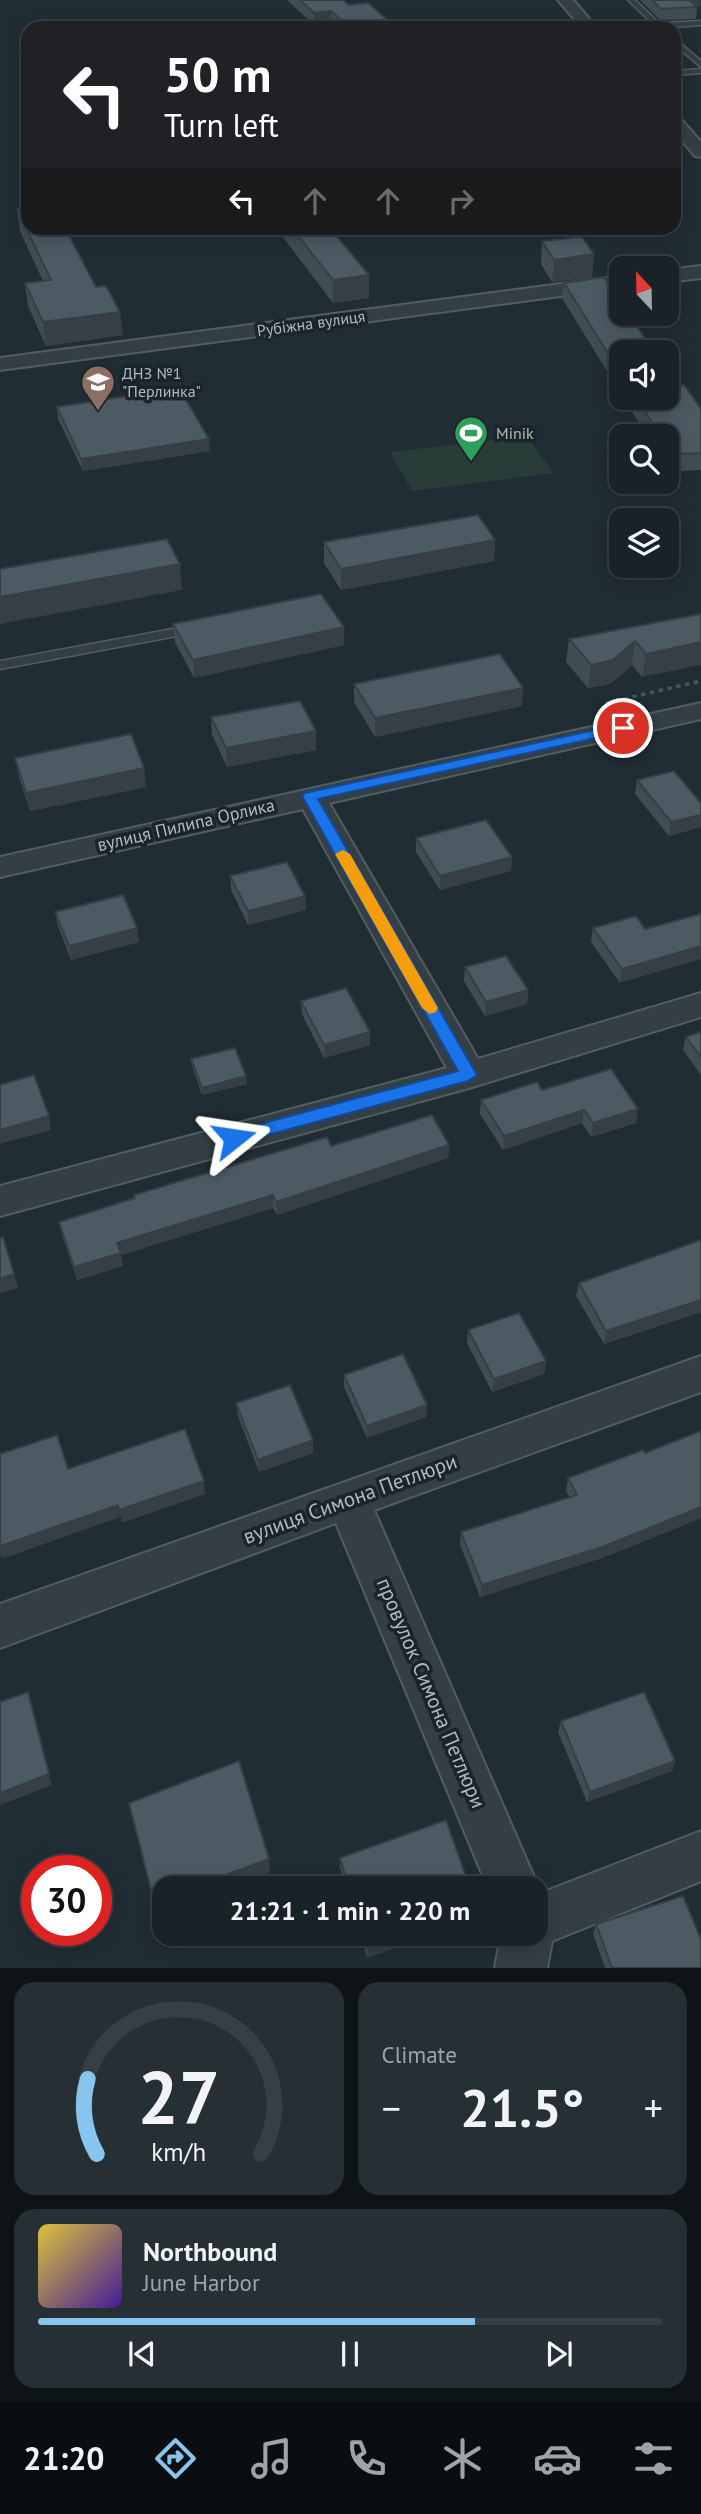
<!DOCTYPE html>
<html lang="en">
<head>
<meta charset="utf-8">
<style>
	:root { --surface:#192227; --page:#262f33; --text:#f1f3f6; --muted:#9fa4a7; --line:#373f44; --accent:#87c5ee }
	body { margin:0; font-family:"PT Sans",sans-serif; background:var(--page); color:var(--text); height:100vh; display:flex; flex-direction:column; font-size:26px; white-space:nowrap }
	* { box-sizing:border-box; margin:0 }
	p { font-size:23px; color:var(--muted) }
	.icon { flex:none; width:38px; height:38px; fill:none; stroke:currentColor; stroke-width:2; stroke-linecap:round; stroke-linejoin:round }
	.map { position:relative; height:1968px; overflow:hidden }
	.sheet { display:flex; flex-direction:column; gap:14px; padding:14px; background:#0e1315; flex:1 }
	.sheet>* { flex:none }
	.guide { position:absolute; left:21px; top:21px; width:660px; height:214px; border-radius:21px; box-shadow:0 4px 18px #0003,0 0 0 2px var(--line); background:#202124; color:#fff; overflow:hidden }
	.needle { width:46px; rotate:338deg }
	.tools { position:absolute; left:609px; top:256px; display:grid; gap:14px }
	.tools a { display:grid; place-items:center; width:70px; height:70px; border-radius:14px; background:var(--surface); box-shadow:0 4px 18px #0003,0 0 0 2px var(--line); font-size:35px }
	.speed { position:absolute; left:21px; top:1855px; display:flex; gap:14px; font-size:35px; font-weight:700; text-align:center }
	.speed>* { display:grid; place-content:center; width:91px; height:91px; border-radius:50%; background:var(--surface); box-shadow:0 4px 18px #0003,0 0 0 2px var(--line); line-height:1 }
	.speed .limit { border:10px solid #d22; background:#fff; color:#111 }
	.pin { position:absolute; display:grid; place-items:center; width:60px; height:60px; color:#fff; margin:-30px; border:4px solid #fff; border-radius:50%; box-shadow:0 2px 7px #0007 }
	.me { position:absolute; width:77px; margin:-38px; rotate:75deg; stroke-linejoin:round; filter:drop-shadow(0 0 5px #0008) }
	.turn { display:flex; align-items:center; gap:24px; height:147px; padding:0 28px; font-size:32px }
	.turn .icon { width:91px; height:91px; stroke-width:2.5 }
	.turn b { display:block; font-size:49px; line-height:60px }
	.lanes { display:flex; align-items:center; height:66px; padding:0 28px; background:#0003; justify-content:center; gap:35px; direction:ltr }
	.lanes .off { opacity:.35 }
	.big { font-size:52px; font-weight:700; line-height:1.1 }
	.sheet .card { flex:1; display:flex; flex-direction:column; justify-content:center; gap:10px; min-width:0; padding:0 24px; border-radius:21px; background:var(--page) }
	.sheet .dial { align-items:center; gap:0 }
	.dial svg { height:182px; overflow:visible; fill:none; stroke:var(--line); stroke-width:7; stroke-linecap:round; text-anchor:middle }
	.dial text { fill:var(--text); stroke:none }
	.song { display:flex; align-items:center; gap:21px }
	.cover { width:84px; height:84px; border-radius:10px; background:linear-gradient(135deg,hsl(50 70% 55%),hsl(260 70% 35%)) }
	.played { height:7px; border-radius:4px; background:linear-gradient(90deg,var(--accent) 70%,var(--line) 70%) }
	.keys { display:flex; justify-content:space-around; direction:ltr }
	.heat { display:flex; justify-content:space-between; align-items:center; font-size:38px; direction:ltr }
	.sheet .tiles { flex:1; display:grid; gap:14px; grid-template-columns:1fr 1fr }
	.card:last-child { grid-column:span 2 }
	.trip { position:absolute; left:152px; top:1876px; width:396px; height:70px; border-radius:21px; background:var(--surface); box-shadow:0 4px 18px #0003,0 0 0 2px var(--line); font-weight:700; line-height:70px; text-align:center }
	.dock { display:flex; height:112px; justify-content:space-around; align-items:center; background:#0a0e10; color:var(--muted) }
	.dock .icon { width:49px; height:49px }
	.dock .current { color:var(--accent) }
	.dock b { font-size:32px; color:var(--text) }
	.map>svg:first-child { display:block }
	.green { fill:#293c37 }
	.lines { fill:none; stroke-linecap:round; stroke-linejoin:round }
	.service-casing { stroke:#525d63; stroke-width:3 }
	.minor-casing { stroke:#525d63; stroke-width:4 }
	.path { stroke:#445755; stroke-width:3.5; stroke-dasharray:4.5 4.5; stroke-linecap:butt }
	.service { fill:#343f45; fill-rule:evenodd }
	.minor { fill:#343f45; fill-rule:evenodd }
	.wall { fill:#414d55 }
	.shaded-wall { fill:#353f45 }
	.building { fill:#4c5a63; stroke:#353f45; stroke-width:2 }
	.route { fill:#1a73e8; stroke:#114b97; stroke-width:2 }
	.slow { fill:#f59e0b }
	.labels { text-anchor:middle; stroke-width:7; stroke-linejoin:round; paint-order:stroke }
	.far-street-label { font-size:16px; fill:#aebac2; stroke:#1a2429 }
	.far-poi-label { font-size:16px; fill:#aebac2; stroke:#1a2429; text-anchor:start }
	.street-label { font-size:18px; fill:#aebac2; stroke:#1a2429 }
	.near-street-label { font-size:21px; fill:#aebac2; stroke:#1a2429 }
</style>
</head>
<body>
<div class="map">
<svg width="701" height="1968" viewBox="0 0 701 1968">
	<rect width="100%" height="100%" fill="#212d34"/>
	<path class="green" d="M527,436L553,473L412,491L390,452Z"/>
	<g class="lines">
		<g class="service-casing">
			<g id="service">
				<path d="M628,0H635L659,23L701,21V25L657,28Z"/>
				<path d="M674,38L701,61V67L674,44Z"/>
				<path d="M701,69V73L674,75V71Z"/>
				<path d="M194,625L200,629L198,632L0,669V661Z"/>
			</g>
		</g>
		<g class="minor-casing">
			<g id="minor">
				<path d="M558,0H573L597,28H582Z"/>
				<path d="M674,116L680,118L701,142V157L695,156L674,131Z"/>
				<path d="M701,266V278L667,282V270Z"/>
				<path d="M621,276V288L0,370V358Z"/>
				<path d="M701,703V719L329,803L478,1059L701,993V1017L469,1088L0,1216V1186L447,1068L303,809L0,877V857Z"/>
				<path d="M701,1356V1392L374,1510L531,1870L539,1888L536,1895V1888H488L336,1523L0,1648V1604Z"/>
				<path d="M701,1831V1881L552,1941L547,1968H495L501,1934H536V1895Z"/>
			</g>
		</g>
		<path class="path" d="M606,703L701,681"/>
		<use href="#service" class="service"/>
		<use href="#minor" class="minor"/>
	</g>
	<g class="wall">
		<path d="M287,0H343L349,5L397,28H336L332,24L314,25Z"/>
		<path d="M640,0H701L696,6L697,7L696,19L660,20Z"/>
		<path d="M17,209L123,335L46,346L28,306L25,283L43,281L20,231Z"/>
		<path d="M276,228H330L369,275V298L333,303Z"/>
		<path d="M542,241L594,254L592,277L552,282L541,264Z"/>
		<path d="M564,283L621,352V394L562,298Z"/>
		<path d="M676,386L701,409V470L680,471L667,453V436H647L623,397H667Z"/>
		<path d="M57,407L210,451L83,471L58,419Z"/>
		<path d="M495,540L494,561L341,590L324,563V542Z"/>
		<path d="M701,614L642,677L632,665L610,684L588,688L566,662L569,639Z"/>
		<path d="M173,624L344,645L194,678L175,642Z"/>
		<path d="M354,684L522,706L375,737L354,702Z"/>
		<path d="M211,717L316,750L227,767L212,735Z"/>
		<path d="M15,758L146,787L30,811L19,777Z"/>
		<path d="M637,780L701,803V827L669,836L635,794Z"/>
		<path d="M416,838L512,857L511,871L440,890L416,852Z"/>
		<path d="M230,876L305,896L306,910L248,925L231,890Z"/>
		<path d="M55,912L139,942L71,960L58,926Z"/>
		<path d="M636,916L620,983L591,942L593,928Z"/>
		<path d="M465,967L528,990L527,1004L485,1016L464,981Z"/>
		<path d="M301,1001L370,1032V1045L324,1058L302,1014Z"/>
		<path d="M701,1032V1075L683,1050L686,1037Z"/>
		<path d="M191,1059L247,1084L202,1095L192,1066Z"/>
		<path d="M542,1090L636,1123L591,1137L582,1123L503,1150L480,1114L481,1100Z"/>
		<path d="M449,1145L448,1158L277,1215L273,1208L121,1255L123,1266L77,1280L62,1235L59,1222L134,1199V1195L331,1146Z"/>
		<path d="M701,1240V1312L604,1344L576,1296L579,1283Z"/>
		<path d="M468,1330L546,1361L544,1374L492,1392L467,1343Z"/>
		<path d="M344,1375L427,1405L426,1417L367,1438L344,1387Z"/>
		<path d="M236,1403L313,1453L259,1472L238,1416Z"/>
		<path d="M701,1431V1518L602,1558L480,1597L460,1544L461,1532L570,1498L566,1491L568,1478L645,1453Z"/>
		<path d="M561,1721L675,1761L672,1771L587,1802L558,1732Z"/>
		<path d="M340,1858L470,1888H346L340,1868Z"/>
		<path d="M596,1924L701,1968H605L593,1934Z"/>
		<path d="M360,1934H433L367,1958Z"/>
	</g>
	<g class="shaded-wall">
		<path d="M684,0H701V6L683,7Z"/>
		<path d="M331,11L332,24L314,25V13Z"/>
		<path d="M594,254L592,277L552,282L554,260Z"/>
		<path d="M369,275V298L333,303V280Z"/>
		<path d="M120,312L123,335L46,346L43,322Z"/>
		<path d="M209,439L210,451L83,471L81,459Z"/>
		<path d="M495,540L494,561L341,590V569Z"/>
		<path d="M180,564L182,590L0,624V597Z"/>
		<path d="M344,627V645L194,678L193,660Z"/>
		<path d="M635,641L632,665L610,684L588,688L591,665Z"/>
		<path d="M701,642V665L642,677L646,654Z"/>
		<path d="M523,688L522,706L375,737V718Z"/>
		<path d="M316,731V750L227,767L226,748Z"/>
		<path d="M144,768L146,787L30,811L26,793Z"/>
		<path d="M701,815V827L669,836L671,822Z"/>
		<path d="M512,857L511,871L440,890V876Z"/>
		<path d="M305,896L306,910L248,925V911Z"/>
		<path d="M137,928L139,942L71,960L69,946Z"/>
		<path d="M701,946V959L620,983L622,969Z"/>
		<path d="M528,990L527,1004L485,1016L486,1002Z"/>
		<path d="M370,1032V1045L324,1058V1045Z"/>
		<path d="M246,1076L247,1084L202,1095V1088Z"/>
		<path d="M638,1109L636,1123L591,1137L593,1123Z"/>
		<path d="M584,1110L582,1123L503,1150L504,1136Z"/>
		<path d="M49,1116L51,1130L0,1144V1130Z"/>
		<path d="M449,1145L448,1158L277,1215L276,1202Z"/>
		<path d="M273,1195V1208L121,1255L123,1266L77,1280L74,1267L117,1243Z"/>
		<path d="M14,1274L18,1288L0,1293V1279Z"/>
		<path d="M701,1300V1312L604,1344L606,1331Z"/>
		<path d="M546,1361L544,1374L492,1392L494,1379Z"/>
		<path d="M427,1405L426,1417L367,1438V1426Z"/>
		<path d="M313,1440V1453L259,1472L258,1460Z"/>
		<path d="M204,1481L205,1494L122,1523L119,1510Z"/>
		<path d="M118,1505L120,1517L2,1559L0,1554V1546Z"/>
		<path d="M701,1507V1518L602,1558L480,1597L482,1585Z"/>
		<path d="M28,1692L52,1785L0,1805V1793Z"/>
		<path d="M675,1761L672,1771L587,1802L590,1792Z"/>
		<path d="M269,1859L270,1872L229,1888H191Z"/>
		<path d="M164,1898V1913L158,1916L154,1902Z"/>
		<path d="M409,1934H433L367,1958L368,1949Z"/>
	</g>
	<g class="building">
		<path d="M300,0H343L349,5L368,3L397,28H350L331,11L314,13Z"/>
		<path d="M652,0H689L697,7L661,9Z"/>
		<path d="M28,207V228H65L96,287L106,286L120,312L43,322L25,283L51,280L17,209Z"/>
		<path d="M292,228H330L369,275L333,280Z"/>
		<path d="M582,237L594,254L554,260L542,241Z"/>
		<path d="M604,277L621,303V313H628L654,352H621V374L564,283Z"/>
		<path d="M667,372L676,386L684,385L701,409V453L682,454L666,431L658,432L636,397H667Z"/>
		<path d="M179,388L209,439L81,459L57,407Z"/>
		<path d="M478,515L495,540L341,569L324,542Z"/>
		<path d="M167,539L180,564L0,597V569Z"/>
		<path d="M321,594L344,627L193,660L173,624Z"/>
		<path d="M701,614V642L646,654L635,641L613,660L591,665L569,639Z"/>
		<path d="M500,654L523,688L375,718L354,684Z"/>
		<path d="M300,701L316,731L226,748L211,717Z"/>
		<path d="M131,734L144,768L26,793L15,758Z"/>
		<path d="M674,771L701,803V815L671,822L637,780Z"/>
		<path d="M486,820L512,857L440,876L416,838Z"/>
		<path d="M287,862L305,896L248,911L230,876Z"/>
		<path d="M123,895L137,928L69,946L55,912Z"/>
		<path d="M701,914V946L622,969L593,928L636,916L645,929Z"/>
		<path d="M506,956L528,990L486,1002L465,967Z"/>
		<path d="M346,988L370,1032L324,1045L301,1001Z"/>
		<path d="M701,1032V1057L686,1037Z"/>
		<path d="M235,1048L246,1076L202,1088L191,1059Z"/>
		<path d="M611,1069L638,1109L593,1123L584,1110L504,1136L481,1100L537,1082L542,1090Z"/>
		<path d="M34,1075L49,1116L0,1130V1085Z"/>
		<path d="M432,1115L449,1145L276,1202L273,1195L117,1243L121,1253L74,1267L59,1222L135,1198L134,1195L327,1137L331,1146Z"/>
		<path d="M3,1237L14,1274L0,1279V1238Z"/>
		<path d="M701,1240V1300L606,1331L579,1283Z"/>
		<path d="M519,1313L546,1361L494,1379L468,1330Z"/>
		<path d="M403,1354L427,1405L367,1426L344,1375Z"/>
		<path d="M290,1385L313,1440L258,1460L236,1403Z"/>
		<path d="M185,1429L204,1481L119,1510L118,1505L0,1546V1454L57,1435L68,1469Z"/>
		<path d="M701,1431V1507L605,1546L482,1585L461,1532L577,1495L568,1478L643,1450L645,1453Z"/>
		<path d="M28,1692L49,1774L0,1793V1702Z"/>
		<path d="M644,1692L675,1761L590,1792L561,1721Z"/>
		<path d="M239,1761L269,1859L191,1888H164V1898L154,1902L129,1803Z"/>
		<path d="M446,1820L470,1888H349L340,1858Z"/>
		<path d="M683,1896L701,1939V1968H612L596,1924Z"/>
		<path d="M363,1934H409L368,1949Z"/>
	</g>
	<path class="route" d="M623,724L629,728L627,731L318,799L477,1075L468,1081L234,1144L228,1142L226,1138L228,1133L234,1131L458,1071L302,796L305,793Z"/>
	<path class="slow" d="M343,850L350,854L438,1008L436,1012L430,1014L422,1008L335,854Z"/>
	<defs>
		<g id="school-pin" transform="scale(1.75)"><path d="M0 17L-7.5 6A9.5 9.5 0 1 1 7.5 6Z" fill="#8d6e63" stroke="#1a2429"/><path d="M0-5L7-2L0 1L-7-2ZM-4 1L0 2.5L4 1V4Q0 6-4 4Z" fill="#fff"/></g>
		<g id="stadium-pin" transform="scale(1.75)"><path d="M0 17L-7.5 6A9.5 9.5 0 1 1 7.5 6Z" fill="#2e9e5b" stroke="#1a2429"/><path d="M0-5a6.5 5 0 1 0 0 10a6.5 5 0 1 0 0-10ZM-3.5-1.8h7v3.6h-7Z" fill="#fff"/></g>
	</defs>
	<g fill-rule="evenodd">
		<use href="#school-pin" x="98" y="382"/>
		<use href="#stadium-pin" x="471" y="433"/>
	</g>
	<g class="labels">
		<g class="far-street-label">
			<text transform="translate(311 323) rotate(-8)" y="6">Рубіжна вулиця</text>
		</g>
		<g class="far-poi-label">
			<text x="122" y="379">ДНЗ №1<tspan x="122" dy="18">"Перлинка"</tspan></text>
			<text x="496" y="439">Minik</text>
		</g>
		<g class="street-label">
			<text transform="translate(186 825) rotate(-13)" y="6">вулиця Пилипа Орлика</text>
		</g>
		<g class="near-street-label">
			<text transform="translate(350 1499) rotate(-20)" y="7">вулиця Симона Петлюри</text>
			<text transform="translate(431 1693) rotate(67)" y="7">провулок Симона Петлюри</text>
		</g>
	</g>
</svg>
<div class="tools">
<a><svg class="needle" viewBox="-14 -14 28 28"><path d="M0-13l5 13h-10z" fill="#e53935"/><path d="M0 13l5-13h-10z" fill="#9fa4a7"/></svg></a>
<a><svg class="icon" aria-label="sound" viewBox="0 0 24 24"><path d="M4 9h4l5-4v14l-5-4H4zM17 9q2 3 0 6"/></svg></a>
<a><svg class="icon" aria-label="search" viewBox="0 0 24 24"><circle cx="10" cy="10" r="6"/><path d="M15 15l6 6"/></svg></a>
<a><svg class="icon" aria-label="layers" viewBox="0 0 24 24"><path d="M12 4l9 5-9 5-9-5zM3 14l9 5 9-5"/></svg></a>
</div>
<div class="speed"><div class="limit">30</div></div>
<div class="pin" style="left:623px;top:728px;background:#d93025"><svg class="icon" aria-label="arrive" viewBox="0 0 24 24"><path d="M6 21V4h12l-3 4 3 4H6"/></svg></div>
<svg class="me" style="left:234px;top:1138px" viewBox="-20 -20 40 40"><path d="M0-17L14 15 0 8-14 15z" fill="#1a73e8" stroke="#fff" stroke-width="4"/></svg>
<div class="trip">21:21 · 1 min · 220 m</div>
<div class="guide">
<div class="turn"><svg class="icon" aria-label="left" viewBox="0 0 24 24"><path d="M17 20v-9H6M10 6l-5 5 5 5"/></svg><div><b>50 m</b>Turn left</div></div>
<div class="lanes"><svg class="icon" aria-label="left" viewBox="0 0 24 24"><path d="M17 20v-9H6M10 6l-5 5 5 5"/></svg><svg class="icon off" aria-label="ahead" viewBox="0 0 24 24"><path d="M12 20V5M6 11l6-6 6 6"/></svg><svg class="icon off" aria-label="ahead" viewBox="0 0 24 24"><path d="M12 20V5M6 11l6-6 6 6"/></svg><svg class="icon off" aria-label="right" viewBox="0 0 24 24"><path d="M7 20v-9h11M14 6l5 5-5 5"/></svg></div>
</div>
</div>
<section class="sheet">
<div class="tiles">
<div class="card dial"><svg viewBox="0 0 100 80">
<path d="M14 69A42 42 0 1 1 86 69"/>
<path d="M14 69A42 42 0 0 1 10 36" stroke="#87c5ee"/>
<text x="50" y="56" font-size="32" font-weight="700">27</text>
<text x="50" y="72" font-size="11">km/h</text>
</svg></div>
<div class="card"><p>Climate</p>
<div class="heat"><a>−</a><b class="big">21.5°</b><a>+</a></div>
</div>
<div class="card">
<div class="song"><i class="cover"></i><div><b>Northbound</b><p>June Harbor</p></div></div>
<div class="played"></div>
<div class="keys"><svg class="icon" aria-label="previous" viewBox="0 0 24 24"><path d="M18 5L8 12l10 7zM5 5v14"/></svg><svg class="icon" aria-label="pause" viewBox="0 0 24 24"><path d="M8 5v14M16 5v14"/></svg><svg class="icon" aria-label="next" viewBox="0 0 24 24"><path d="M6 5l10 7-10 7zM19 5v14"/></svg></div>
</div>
</div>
</section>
<nav class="dock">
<b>21:20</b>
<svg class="icon current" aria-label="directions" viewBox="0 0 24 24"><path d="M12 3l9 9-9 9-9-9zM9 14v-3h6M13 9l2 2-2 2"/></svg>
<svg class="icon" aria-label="music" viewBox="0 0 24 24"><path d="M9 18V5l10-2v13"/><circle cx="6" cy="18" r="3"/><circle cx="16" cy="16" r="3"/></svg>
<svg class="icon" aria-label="phone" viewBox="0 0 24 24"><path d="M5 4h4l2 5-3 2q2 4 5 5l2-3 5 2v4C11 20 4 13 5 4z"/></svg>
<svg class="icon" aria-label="climate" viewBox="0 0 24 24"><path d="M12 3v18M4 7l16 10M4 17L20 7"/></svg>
<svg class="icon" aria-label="car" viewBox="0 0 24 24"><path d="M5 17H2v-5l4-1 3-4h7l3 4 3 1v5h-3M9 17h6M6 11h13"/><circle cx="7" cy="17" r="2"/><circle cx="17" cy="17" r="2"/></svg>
<svg class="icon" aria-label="filters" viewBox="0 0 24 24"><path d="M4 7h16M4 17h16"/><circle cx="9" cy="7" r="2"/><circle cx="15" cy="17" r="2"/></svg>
</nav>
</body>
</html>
